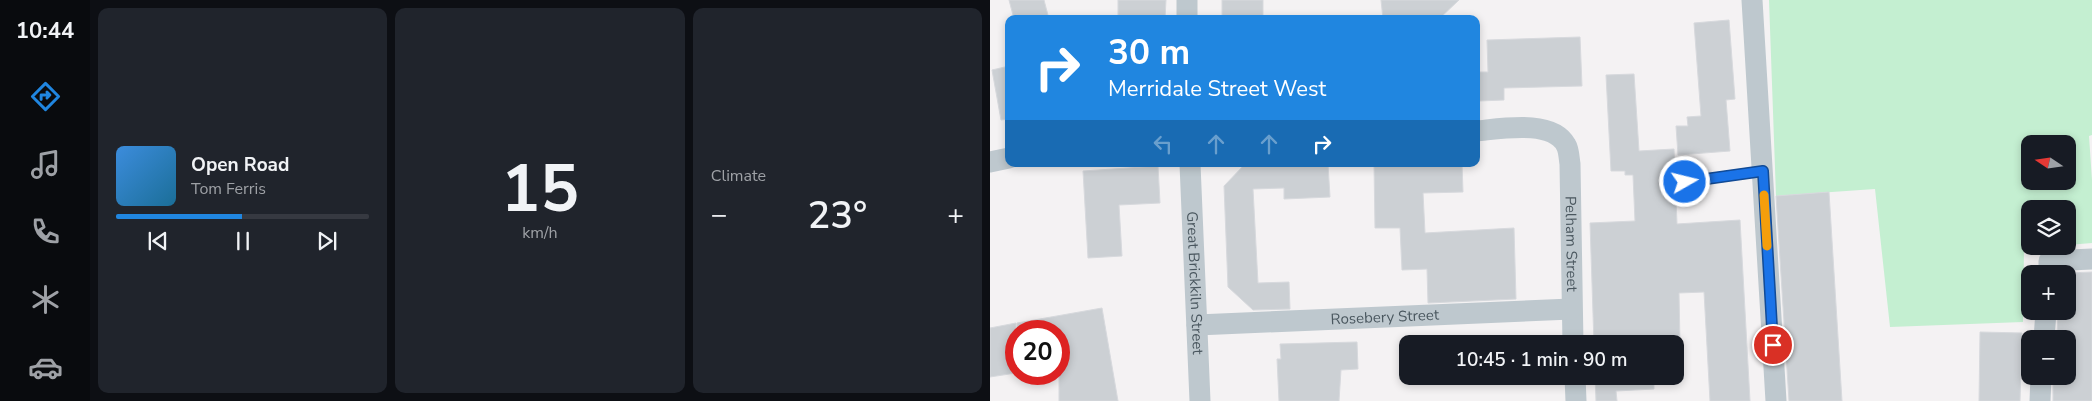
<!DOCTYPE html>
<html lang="en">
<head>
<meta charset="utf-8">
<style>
	:root { --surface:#171b24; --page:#20242c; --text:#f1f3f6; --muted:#9ea1a6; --line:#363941; --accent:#2086e0 }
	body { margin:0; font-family:"Nunito Sans",sans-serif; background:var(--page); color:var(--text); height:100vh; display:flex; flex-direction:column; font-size:19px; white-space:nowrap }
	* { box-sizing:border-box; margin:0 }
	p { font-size:16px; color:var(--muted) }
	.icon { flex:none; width:28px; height:28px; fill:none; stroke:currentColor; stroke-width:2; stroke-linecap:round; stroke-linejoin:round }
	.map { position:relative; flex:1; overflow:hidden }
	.panel { display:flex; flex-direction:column; gap:8px; padding:8px; background:#0d0f14; width:900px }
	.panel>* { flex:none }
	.guide { position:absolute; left:15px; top:15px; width:475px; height:152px; border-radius:10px; box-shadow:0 2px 8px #0003; background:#2086e0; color:#fff; overflow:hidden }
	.needle { width:32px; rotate:283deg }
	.tools { position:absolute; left:1031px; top:135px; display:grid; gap:10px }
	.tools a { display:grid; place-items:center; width:55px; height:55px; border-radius:10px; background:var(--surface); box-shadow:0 2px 8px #0003; font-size:25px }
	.speed { position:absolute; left:15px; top:320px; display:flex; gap:10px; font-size:25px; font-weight:700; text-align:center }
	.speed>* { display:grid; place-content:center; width:65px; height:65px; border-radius:50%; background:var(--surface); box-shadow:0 2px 8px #0003; line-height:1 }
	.speed .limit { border:8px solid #d22; background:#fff; color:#111 }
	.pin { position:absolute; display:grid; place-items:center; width:42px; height:42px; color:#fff; margin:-21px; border:2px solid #fff; border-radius:50%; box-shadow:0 1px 5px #0007 }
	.me { position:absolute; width:55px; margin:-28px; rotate:82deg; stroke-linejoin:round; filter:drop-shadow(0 0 4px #0008) }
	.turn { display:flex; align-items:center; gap:18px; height:105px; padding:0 20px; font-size:22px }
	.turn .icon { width:65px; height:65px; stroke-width:2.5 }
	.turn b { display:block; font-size:35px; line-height:42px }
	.lanes { display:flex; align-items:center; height:48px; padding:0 20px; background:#0003; justify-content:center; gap:25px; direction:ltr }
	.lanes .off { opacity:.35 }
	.big { font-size:38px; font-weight:600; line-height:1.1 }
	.panel .tile { flex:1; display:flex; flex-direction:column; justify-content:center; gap:8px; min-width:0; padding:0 18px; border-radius:10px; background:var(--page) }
	.panel .dial { align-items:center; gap:0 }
	.dial b { font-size:65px; line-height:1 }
	.song { display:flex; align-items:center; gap:15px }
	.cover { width:60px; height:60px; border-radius:8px; background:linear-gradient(135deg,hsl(210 70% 55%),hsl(200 70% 35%)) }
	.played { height:5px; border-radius:2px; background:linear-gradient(90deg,var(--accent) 50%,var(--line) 50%) }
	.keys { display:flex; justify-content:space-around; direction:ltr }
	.heat { display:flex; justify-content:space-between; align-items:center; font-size:28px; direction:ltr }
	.panel .tiles { flex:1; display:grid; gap:8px; grid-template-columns:repeat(3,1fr) }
	.trip { position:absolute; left:409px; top:335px; width:285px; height:50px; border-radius:10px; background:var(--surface); box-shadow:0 2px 8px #0003; font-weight:600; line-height:50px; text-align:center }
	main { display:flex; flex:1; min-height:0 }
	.menu { display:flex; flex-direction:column; width:90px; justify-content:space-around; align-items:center; background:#090b0e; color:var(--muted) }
	.menu .icon { width:35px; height:35px }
	.menu .active { color:var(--accent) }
	.menu b { font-size:22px; color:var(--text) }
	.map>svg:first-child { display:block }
	.green { fill:#c4efd1; fill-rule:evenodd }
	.building { fill:#ccd0d4; stroke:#d7d9dd }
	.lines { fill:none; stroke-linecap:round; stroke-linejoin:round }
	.service { stroke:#bec8ce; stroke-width:11 }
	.minor { stroke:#bec8ce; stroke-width:21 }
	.route-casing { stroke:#114b97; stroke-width:12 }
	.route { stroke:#1a73e8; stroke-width:9 }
	.slow { stroke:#f59e0b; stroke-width:9 }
	.labels { text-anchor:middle; stroke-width:4; stroke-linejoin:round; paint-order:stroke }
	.street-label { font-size:15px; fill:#4a575f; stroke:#fff }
</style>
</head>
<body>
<main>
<nav class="menu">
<b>10:44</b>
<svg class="icon active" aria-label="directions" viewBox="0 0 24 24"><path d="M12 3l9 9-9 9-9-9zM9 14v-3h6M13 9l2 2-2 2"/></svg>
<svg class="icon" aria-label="music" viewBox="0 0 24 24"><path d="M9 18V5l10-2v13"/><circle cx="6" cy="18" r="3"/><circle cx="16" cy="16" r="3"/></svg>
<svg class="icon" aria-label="phone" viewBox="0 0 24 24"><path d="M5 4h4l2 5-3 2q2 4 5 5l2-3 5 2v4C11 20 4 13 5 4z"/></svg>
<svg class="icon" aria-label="climate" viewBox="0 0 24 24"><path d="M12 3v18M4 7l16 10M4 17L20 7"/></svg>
<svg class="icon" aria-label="car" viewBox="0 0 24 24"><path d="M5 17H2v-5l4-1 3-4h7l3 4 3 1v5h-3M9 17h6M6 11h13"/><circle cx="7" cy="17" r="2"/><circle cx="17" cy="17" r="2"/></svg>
</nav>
<section class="panel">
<div class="tiles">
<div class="tile">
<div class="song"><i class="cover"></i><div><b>Open Road</b><p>Tom Ferris</p></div></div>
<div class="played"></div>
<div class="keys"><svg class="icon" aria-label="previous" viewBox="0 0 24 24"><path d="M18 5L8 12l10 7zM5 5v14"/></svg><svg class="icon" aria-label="pause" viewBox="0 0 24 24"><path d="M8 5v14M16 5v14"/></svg><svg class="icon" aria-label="next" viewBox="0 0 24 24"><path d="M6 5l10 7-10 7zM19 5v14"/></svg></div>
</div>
<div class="tile dial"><b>15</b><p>km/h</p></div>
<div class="tile"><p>Climate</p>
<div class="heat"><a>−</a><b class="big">23°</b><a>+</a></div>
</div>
</div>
</section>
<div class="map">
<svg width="1102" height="401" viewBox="0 0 1102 401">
	<rect width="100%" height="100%" fill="#f4f2f3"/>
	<path class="green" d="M779,0H1102V135L1099,136L1102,180V243L1078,245V209H1040V246H1061L1034,248L1033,322L900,327L885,189L786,196ZM1040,144H1078V181H1040Z"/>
	<g class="building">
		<path d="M19,0H54L59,19H24Z"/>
		<path d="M128,0H176L175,19H128Z"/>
		<rect x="232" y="0" width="41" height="19"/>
		<path d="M391,0H469L449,19H393Z"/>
		<path d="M739,20L745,99L736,100L740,151L688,155L686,126H698L697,117L711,116L704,23Z"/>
		<path d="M590,37L592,86L514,88V100L489,101V72H498L497,40Z"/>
		<path d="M19,66V119L11,120L2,70Z"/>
		<path d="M644,74L649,151L684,149L687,224L750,220L760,401H720L714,292L689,293L690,344H604L600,223L645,221L643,175H635V171H621L616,75Z"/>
		<path d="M255,164H338L340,197L294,199V188L263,189L268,283L299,282L300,309L263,310L238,287L234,186Z"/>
		<path d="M384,164H472L473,192L433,193L435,233L524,228L526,299L438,303L437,269L412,270L410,228H385Z"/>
		<path d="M168,166L170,203L129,205L132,256L98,258L93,171Z"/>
		<path d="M839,192L852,401H799L786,196Z"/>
		<path d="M1102,272V401H1063V376H1078V339H1067L1068,311H1078V273Z"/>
		<path d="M112,308L128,401H69V331H27V323Z"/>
		<path d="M26,323V373L0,377V328Z"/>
		<path d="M990,332L1032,333L1030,401H989Z"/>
		<path d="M367,342L368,369L351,370L349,401H289L287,359H291L290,344Z"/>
		<path d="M605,376H664V389L626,391L627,401H606Z"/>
	</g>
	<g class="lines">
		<path class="service" d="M695,182L773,171"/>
		<g class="minor">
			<path d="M197,0V19"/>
			<path d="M762,0L786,401"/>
			<path id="s1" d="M486,131C510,129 562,119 576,145C579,150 579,158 580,164L583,344"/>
			<path d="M0,162L19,158"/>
			<path id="s2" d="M200,164L210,401"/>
			<path d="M1059,274V261L1102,259"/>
			<path id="s3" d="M207,325L581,309"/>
			<path d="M1054,339L1056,311"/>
			<path d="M585,376L586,401"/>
			<path d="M1050,401L1051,376"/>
		</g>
	</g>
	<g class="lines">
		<g class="route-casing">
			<path id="route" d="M695,182L773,171L783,345"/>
		</g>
		<use href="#route" class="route"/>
		<path class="slow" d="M774,195L777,246"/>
	</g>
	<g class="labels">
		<g class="street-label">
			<text dy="5" stroke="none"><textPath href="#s1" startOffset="195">Pelham Street</textPath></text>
			<text dy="5" stroke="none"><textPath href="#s2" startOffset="119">Great Brickkiln Street</textPath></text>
			<text dy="5" stroke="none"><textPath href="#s3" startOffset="188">Rosebery Street</textPath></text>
		</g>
	</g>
</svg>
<div class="tools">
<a><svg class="needle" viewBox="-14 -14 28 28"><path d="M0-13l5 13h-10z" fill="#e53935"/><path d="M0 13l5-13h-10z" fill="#9ea1a6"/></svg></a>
<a><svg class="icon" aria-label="layers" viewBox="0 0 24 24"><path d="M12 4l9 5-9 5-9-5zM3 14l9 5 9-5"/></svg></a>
<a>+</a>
<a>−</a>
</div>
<div class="speed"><div class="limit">20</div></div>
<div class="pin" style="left:783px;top:345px;background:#d93025"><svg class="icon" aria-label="arrive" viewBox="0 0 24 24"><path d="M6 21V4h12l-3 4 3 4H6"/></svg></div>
<svg class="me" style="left:695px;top:182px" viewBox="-20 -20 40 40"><circle r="17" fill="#1a73e8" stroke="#fff" stroke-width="3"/><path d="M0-11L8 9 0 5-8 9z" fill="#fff"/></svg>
<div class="trip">10:45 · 1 min · 90 m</div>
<div class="guide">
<div class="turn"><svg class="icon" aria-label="right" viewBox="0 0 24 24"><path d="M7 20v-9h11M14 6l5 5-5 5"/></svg><div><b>30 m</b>Merridale Street West</div></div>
<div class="lanes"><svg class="icon off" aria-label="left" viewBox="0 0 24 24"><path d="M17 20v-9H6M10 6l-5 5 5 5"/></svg><svg class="icon off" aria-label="ahead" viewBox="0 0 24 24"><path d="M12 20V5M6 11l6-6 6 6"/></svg><svg class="icon off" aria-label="ahead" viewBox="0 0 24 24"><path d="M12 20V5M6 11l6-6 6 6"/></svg><svg class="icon" aria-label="right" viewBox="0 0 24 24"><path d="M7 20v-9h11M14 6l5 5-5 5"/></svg></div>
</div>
</div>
</main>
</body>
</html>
